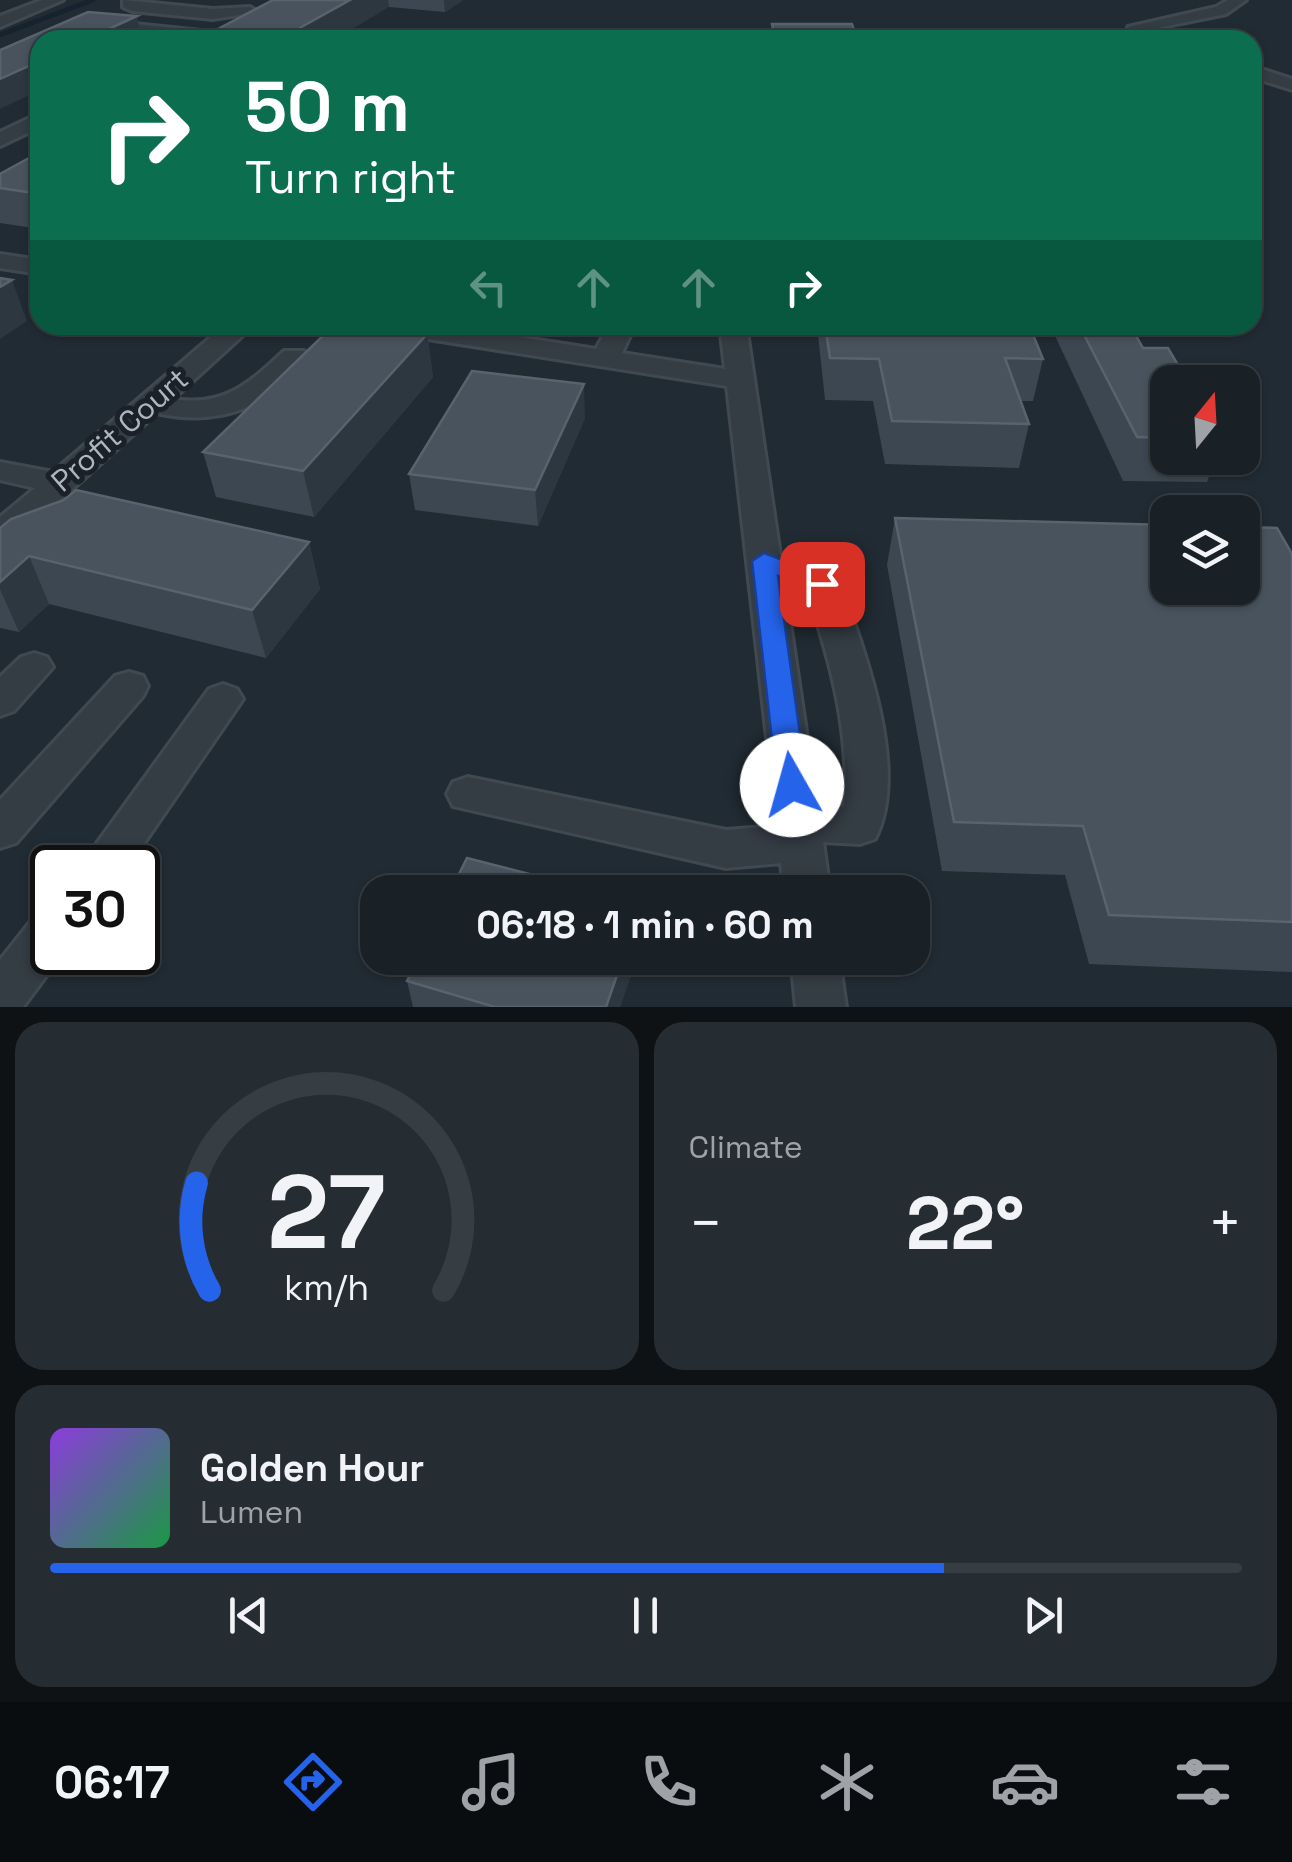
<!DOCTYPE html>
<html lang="en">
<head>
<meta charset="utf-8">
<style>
	:root { --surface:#192026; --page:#262d32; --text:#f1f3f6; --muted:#9fa3a7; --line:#373e43; --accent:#2563eb }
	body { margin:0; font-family:"Space Grotesk",sans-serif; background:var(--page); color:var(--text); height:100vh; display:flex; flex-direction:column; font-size:38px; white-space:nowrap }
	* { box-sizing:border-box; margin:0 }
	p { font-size:32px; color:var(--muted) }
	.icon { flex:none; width:55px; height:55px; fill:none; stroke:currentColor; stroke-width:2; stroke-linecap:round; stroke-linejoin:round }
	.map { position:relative; height:1007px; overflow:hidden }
	.sheet { display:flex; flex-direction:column; gap:15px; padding:15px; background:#0e1215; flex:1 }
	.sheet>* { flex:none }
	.banner { position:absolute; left:30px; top:30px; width:1232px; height:305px; border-radius:30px; box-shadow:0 2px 8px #0004,0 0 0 2px var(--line); background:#0b6e4f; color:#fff; overflow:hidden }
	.needle { width:65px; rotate:18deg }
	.fabs { position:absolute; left:1150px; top:365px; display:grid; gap:20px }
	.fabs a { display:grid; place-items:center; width:110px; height:110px; border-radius:20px; background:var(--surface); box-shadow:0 2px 8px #0004,0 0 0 2px var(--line); font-size:50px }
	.speed { position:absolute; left:30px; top:845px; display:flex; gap:20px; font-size:50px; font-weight:700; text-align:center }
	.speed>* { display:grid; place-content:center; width:130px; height:130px; border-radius:50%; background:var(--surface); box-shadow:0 2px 8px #0004,0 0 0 2px var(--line); line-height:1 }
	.speed .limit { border:5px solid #111; border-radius:15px; background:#fff; color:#111 }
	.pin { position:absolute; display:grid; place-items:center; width:85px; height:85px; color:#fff; margin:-42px; border-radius:20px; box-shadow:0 5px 15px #0006 }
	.me { position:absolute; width:110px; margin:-55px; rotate:353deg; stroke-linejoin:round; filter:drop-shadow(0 0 8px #0008) }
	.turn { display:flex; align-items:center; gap:35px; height:210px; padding:0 50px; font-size:45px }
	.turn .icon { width:130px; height:130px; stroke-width:2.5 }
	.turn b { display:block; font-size:70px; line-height:85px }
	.lanes { display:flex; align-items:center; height:95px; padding:0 50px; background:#0003; justify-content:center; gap:50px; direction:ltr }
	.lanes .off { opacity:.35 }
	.big { font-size:75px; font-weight:700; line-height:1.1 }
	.sheet .tile { flex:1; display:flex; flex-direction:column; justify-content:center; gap:15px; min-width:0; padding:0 35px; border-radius:30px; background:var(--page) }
	.sheet .dial { align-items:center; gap:0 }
	.dial svg { height:260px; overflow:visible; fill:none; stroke:var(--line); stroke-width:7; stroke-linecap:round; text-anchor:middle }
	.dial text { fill:var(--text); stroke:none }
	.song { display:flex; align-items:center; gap:30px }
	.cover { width:120px; height:120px; border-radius:15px; background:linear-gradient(135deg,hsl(270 70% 55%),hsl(140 70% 35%)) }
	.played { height:10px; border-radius:5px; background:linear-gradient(90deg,var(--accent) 75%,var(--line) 75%) }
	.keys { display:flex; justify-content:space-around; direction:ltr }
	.heat { display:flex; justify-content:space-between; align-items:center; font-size:55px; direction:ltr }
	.sheet .tiles { flex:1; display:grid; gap:15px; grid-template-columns:1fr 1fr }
	.tile:last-child { grid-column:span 2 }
	.trip { position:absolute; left:360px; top:875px; width:570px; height:100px; border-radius:30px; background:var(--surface); box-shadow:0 2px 8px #0004,0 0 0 2px var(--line); font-weight:700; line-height:100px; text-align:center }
	.dock { display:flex; height:160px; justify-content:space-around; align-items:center; background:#0a0d0f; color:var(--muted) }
	.dock .icon { width:70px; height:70px }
	.dock .active { color:var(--accent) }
	.dock b { font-size:45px; color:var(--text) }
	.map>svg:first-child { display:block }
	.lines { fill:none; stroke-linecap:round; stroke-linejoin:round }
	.stream { stroke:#16232f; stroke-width:5 }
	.minor-casing { stroke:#404850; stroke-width:6 }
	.minor { fill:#343c44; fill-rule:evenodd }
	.wall { fill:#3c4751 }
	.shaded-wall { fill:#2c3740 }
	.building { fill:#48535d; stroke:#58636d; stroke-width:2.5 }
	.route { fill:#2563eb; stroke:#184099; stroke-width:2.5 }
	.labels { text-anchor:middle; stroke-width:10; stroke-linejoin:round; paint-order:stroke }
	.street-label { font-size:30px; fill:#aeb7c1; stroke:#1a2128 }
</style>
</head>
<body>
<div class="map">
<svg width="1292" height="1007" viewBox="0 0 1292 1007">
	<rect width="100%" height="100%" fill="#212b33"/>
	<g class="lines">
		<path class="stream" d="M0,35L93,0"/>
		<g class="minor-casing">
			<g id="minor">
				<path d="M42,0H63L0,27V16Z"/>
				<path d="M123,0L213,9L250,7L258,12L213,19L132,11L123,7Z"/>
				<path d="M1228,0H1246L1226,14L1152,29L1171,40H1150L1128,27L1216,7Z"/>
				<path d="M96,20L202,31L210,36L194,40L90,28V22Z"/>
				<path d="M1252,66L1292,79V90L1252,77Z"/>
				<path d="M40,113V127L0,146V132Z"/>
				<path d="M0,254L40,260V274L0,268Z"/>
				<path d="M225,325H254L173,399C223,407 249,384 284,351H304L308,357C270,408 218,427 157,413L12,543L0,546V517L35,488L0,480V462L53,472Z"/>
				<path d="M377,325H441L596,349L609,325H635L622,353L725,369L720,325H746L780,555L834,576L840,584C865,652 910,771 875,839L860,844L823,842L830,892H784L781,863L726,868L453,806L447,794L453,782L468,777L726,830L777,826L727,386L390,333ZM784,582L807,591C830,659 851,735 844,807L817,806Z"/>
				<path d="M34,653L47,657L53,667L14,711L0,716V677L21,657Z"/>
				<path d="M129,672L143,676L148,686L143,696L16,843L0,848V800L115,676Z"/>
				<path d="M223,684L237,689L243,699L127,868H79L209,689Z"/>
				<path d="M52,910V952H64L23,1007H0V960L35,916Z"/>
				<path d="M791,958H839L846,1007H796Z"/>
			</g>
		</g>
		<use href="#minor" class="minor"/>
	</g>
	<g class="wall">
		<path d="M273,0H463L445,12L389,7Z"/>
		<path d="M40,152V229L0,223V174Z"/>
		<path d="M817,325H1029L1043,359L1033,401H1020L1029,424L1019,468L885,464L873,401L825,400Z"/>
		<path d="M1050,325H1130L1143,348L1168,382V458H1216L1207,482L1123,481Z"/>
		<path d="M427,334L433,377L314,517L216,497L203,452Z"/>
		<path d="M585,418L538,526L415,510L409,474Z"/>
		<path d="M895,518L1292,554V972L1089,964L1065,875L942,871L887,565Z"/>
		<path d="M0,528L309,542L320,589L266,658L49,604L19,632L0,628Z"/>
		<path d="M418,958H637L620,1007H413L407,981Z"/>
	</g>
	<g class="shaded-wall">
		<path d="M350,0H388L389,7L334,40H278Z"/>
		<path d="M444,0H463L445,12Z"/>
		<path d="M137,16L142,40H85Z"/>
		<path d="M40,61V90L0,109V79Z"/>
		<path d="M12,280L27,321L0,339V287Z"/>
		<path d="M427,334L433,377L314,517L303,471Z"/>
		<path d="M584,384L585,418L538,526L535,490Z"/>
		<path d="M309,542L320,589L266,658L252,610Z"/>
		<path d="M29,556L49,604L19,632L0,589V582Z"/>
		<path d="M623,958H637L620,1007H606Z"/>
	</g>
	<g class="building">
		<path d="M273,0H350L278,40H197Z"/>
		<path d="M88,12L137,16L85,40H40V61L0,79V50Z"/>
		<path d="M772,24H852L857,40H775Z"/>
		<path d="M40,152V194L0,188V174Z"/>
		<path d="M0,278L12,280L0,287Z"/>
		<path d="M334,325H372L427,334L303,471L203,452Z"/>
		<path d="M825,325H1029L1043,359L1005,358L1029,424L892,421L879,359L830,358Z"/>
		<path d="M1079,325H1130L1143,348H1168L1188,382H1168V438L1137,437Z"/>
		<path d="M472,371L584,384L535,490L409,474Z"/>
		<path d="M76,490L309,542L252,610L29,556L0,582V528L11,519L64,500Z"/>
		<path d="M895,518L1168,525V588H1242V527L1277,528L1292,554V922L1109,915L1083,826L954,822Z"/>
		<path d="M467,858L600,892H450Z"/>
		<path d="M418,958H623L606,1007H495L407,981Z"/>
	</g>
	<path class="route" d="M764,553L831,578L834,584L822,593L778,576L807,785L803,794H782L777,785L752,561Z"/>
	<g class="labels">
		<g class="street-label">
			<text transform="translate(120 430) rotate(-41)" y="10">Profit Court</text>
		</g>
	</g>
</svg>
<div class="fabs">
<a><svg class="needle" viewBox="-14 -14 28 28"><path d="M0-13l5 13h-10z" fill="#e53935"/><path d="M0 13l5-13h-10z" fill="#9fa3a7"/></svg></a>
<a><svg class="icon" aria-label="layers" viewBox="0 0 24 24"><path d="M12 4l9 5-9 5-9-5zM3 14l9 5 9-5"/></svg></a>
</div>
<div class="speed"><div class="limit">30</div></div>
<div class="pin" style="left:822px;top:584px;background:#d93025"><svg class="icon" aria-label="arrive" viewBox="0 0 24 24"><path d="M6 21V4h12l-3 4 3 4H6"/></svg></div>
<svg class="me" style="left:792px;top:785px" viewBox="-20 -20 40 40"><circle r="19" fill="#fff"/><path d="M0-13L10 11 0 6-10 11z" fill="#2563eb"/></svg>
<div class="trip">06:18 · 1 min · 60 m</div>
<div class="banner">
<div class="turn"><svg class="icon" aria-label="right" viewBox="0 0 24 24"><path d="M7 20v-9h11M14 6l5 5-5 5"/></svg><div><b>50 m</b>Turn right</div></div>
<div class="lanes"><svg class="icon off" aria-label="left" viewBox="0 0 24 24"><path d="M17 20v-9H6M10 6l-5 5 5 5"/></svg><svg class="icon off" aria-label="ahead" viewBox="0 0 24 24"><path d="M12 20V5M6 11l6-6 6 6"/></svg><svg class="icon off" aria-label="ahead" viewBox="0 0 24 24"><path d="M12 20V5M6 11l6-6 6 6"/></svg><svg class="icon" aria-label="right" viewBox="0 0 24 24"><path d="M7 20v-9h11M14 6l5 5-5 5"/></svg></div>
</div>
</div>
<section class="sheet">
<div class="tiles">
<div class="tile dial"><svg viewBox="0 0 100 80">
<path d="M14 69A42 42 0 1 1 86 69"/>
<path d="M14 69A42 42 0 0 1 10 36" stroke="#2563eb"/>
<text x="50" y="56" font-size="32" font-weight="700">27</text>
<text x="50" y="72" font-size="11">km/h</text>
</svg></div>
<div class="tile"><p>Climate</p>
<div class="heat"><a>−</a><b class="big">22°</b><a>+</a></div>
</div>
<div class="tile">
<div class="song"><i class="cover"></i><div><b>Golden Hour</b><p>Lumen</p></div></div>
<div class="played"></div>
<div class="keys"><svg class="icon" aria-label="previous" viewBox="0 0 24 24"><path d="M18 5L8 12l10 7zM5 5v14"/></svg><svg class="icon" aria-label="pause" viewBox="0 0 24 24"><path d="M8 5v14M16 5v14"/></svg><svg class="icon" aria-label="next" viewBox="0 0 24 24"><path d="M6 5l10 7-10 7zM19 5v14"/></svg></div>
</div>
</div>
</section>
<nav class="dock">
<b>06:17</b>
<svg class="icon active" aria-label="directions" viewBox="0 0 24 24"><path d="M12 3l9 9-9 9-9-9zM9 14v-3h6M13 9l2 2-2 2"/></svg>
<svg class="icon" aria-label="music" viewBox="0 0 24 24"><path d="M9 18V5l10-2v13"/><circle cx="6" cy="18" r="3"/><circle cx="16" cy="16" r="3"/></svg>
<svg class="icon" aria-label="phone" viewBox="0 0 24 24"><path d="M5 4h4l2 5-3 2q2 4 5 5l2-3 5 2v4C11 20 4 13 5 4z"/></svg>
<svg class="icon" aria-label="climate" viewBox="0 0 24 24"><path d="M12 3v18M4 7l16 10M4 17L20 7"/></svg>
<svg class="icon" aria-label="car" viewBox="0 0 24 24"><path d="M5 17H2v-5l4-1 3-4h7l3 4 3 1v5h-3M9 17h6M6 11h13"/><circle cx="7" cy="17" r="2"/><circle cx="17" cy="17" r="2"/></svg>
<svg class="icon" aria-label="filters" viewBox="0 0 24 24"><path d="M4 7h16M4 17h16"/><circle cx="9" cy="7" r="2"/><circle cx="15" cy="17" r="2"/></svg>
</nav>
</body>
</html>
